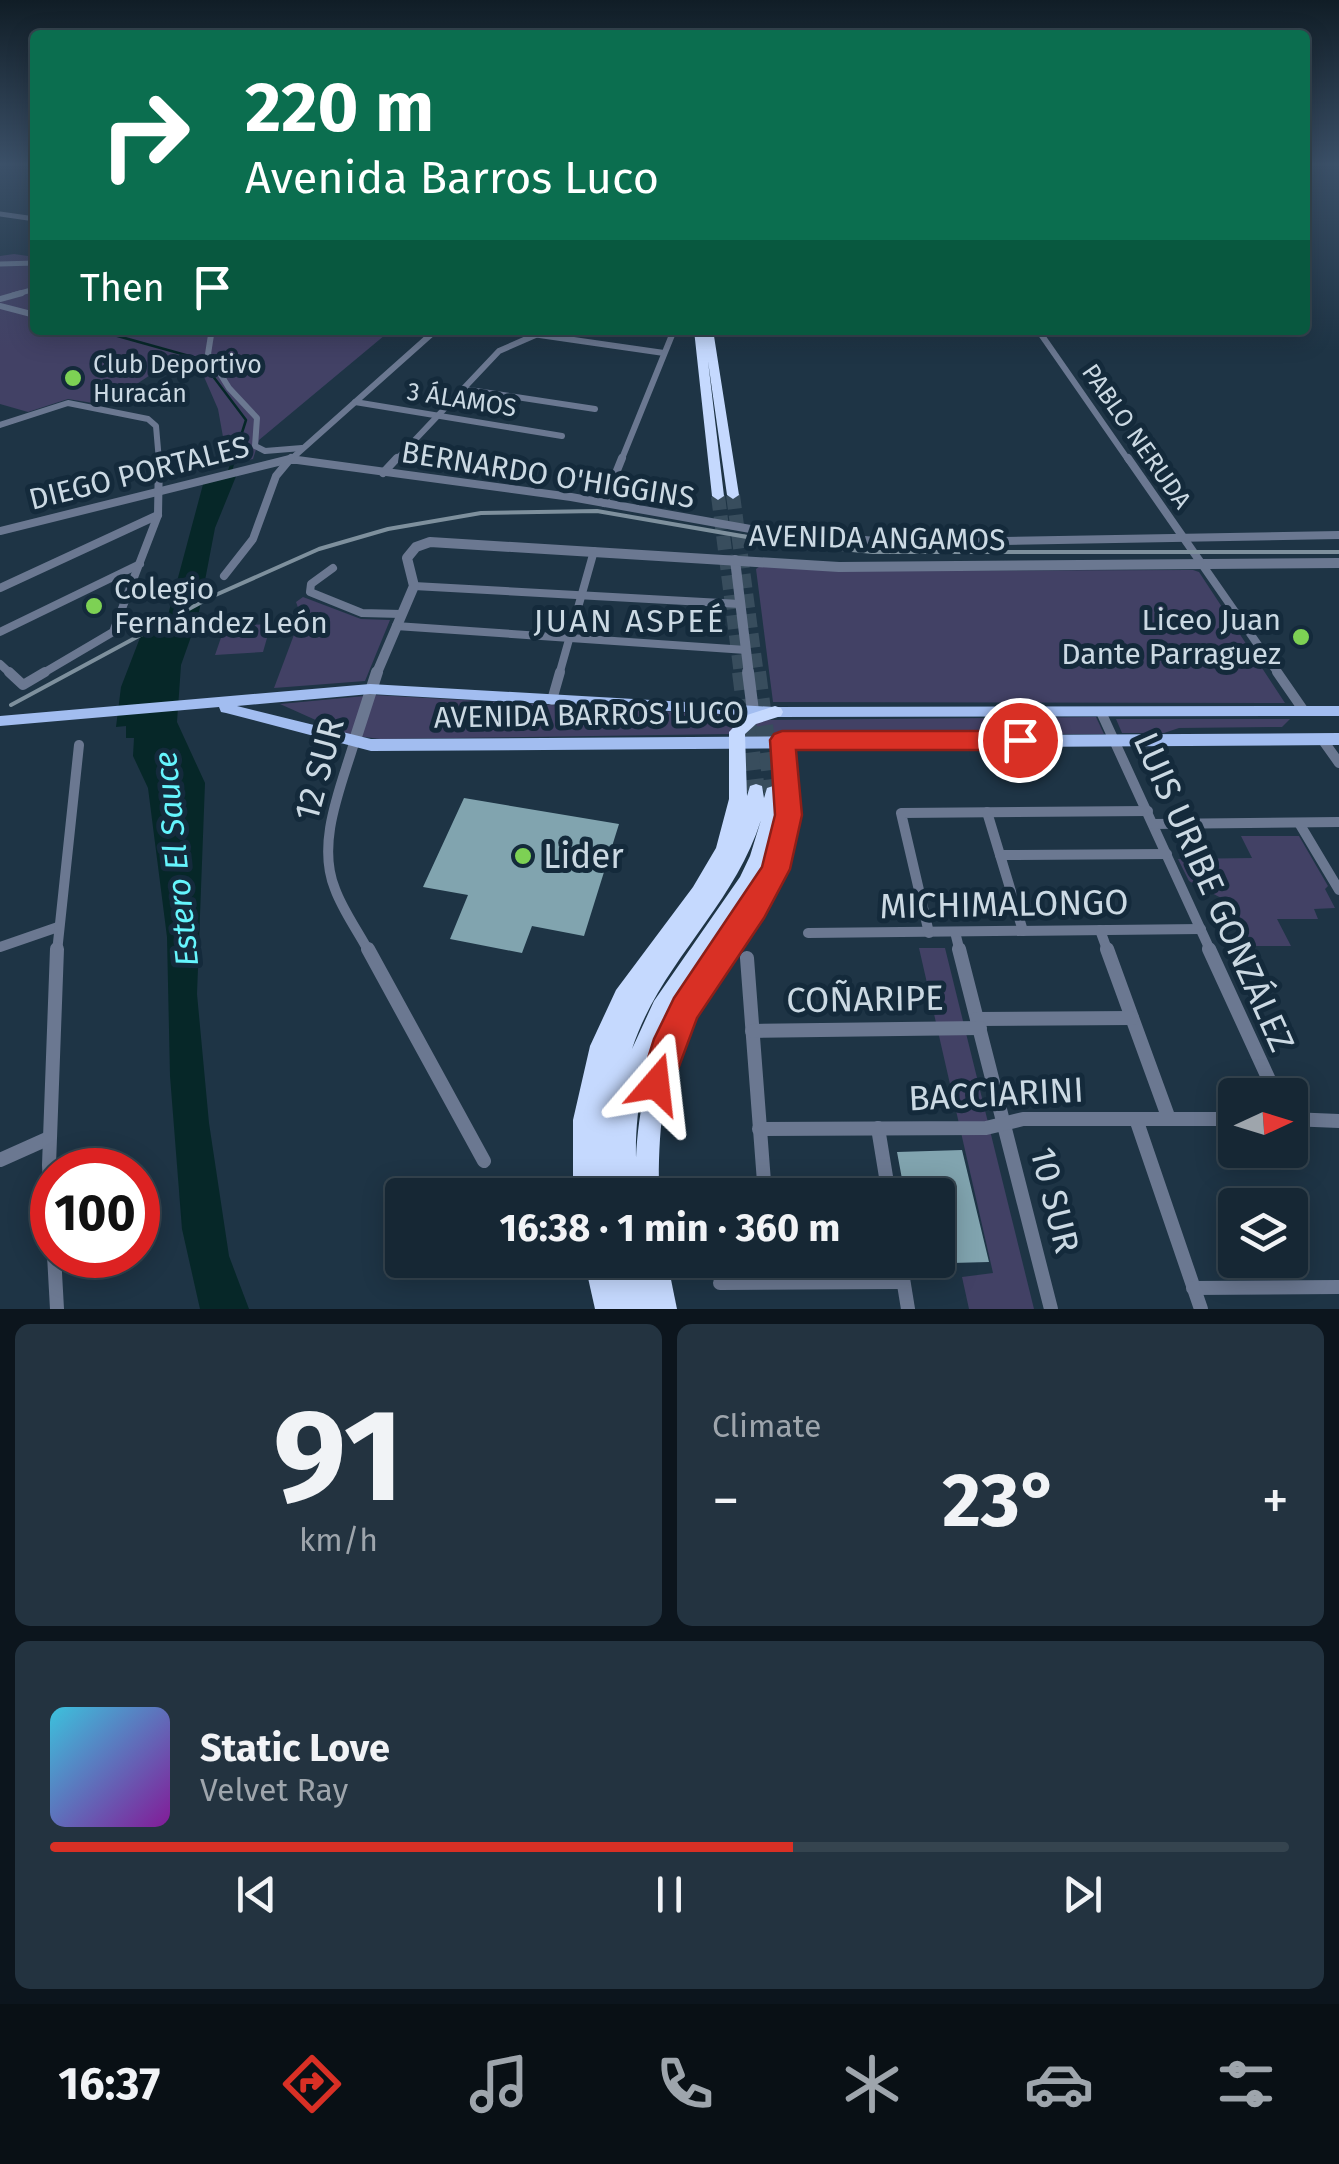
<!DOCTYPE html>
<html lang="en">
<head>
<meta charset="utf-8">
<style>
	:root { --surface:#162734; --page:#233340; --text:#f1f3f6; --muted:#9ea5ac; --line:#35444f; --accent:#d93025 }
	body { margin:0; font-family:"Fira Sans",sans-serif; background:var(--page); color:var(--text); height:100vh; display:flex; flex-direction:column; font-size:38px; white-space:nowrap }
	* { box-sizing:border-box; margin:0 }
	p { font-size:32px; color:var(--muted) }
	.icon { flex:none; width:55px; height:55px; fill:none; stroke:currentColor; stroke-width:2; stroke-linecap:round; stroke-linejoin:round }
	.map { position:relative; height:1309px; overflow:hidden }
	.drawer { display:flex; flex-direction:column; gap:15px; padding:15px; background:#0c151d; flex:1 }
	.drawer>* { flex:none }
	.guide { position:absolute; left:30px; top:30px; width:1280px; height:305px; border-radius:10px; box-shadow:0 5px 25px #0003,0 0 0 2px var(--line); background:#0b6e4f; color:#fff; overflow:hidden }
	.needle { width:65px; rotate:86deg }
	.controls { position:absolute; left:1218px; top:1078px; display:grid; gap:20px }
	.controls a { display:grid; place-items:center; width:90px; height:90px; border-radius:10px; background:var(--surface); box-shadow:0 5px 25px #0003,0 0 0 2px var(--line); font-size:50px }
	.speed { position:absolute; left:30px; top:1148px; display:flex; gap:20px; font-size:50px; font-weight:700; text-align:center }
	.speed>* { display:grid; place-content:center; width:130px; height:130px; border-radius:50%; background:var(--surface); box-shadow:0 5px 25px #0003,0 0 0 2px var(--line); line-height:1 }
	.speed .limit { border:15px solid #d22; background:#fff; color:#111 }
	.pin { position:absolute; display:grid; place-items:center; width:85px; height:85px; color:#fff; margin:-42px; border:5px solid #fff; border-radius:50%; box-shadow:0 2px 10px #0007 }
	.me { position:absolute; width:110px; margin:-55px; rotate:17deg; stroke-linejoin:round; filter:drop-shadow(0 0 8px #0008) }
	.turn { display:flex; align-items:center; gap:35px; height:210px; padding:0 50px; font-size:45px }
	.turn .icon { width:130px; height:130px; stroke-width:2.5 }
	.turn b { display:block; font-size:70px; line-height:85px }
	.then { display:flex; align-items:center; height:95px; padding:0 50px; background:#0003; gap:20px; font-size:38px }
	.big { font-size:75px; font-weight:700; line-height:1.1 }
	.drawer .widget { flex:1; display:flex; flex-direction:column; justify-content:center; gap:15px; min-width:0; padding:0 35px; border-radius:15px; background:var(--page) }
	.drawer .dial { align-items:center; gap:0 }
	.dial b { font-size:130px; line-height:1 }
	.song { display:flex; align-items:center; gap:30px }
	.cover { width:120px; height:120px; border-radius:15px; background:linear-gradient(135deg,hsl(190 70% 55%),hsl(290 70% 35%)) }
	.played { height:10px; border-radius:5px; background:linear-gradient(90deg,var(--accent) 60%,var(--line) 60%) }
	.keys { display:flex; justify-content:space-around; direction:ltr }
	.heat { display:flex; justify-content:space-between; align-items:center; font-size:55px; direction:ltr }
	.drawer .tiles { flex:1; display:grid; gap:15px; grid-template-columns:1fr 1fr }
	.widget:last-child { grid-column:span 2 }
	.trip { position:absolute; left:385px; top:1178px; width:570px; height:100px; border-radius:10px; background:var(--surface); box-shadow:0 5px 25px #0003,0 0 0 2px var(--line); font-weight:700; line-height:100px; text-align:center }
	.tabs { display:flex; height:160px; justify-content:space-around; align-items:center; background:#091015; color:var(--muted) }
	.tabs .icon { width:70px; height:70px }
	.tabs .current { color:var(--accent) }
	.tabs b { font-size:45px; color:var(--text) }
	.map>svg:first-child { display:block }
	.green { fill:#424165 }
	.water { fill:#062728 }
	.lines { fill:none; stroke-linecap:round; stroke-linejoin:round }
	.stream-far1 { stroke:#062728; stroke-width:2.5 }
	.stream { stroke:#062728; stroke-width:4 }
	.building { fill:#81a4af }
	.motorway-tunnel-far1 { stroke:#384d5d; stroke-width:14; stroke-dasharray:14 6; stroke-linecap:butt }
	.motorway-tunnel { stroke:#384d5d; stroke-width:18; stroke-dasharray:18 9; stroke-linecap:butt }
	.minor-far4 { stroke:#6b7891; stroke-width:5 }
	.minor-far3 { stroke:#6b7891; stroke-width:6 }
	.minor-far2 { stroke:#6b7891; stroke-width:8 }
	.minor-far1 { stroke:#6b7891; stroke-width:10 }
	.minor { stroke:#6b7891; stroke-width:14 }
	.tertiary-far1 { stroke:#6b7891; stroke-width:10 }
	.tertiary { stroke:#6b7891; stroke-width:12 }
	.primary { fill:#a2bdf0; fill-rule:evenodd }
	.motorway { fill:#c5d9fe; fill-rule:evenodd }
	.rail { stroke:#7e909d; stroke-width:4 }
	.route { fill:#d93025; stroke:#8d1f18; stroke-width:2.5 }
	.poi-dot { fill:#7dd154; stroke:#142a3b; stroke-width:4 }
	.labels { text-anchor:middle; stroke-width:10; stroke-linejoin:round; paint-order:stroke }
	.far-poi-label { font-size:25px; fill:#cbd9e3; stroke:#142a3b; text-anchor:start }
	.far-street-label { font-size:25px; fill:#cbd9e3; stroke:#142a3b }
	.street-label { font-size:30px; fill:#cbd9e3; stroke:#142a3b }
	.poi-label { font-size:30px; fill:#cbd9e3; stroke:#142a3b; text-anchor:start }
	.neighbourhood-label { font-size:32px; letter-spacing:2.5px; fill:#cbd9e3; stroke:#142a3b }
	.water-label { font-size:32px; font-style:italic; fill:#65f5fd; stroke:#142a3b }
	.near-street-label { font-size:35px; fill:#cbd9e3; stroke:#142a3b }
	.near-poi-label { font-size:35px; fill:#cbd9e3; stroke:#142a3b; text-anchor:start }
</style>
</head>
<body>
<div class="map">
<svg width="1339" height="1309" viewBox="0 0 1339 1309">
	<rect width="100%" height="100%" fill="#1e3445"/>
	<g class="green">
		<path d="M14,254L35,257V330H391L259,440L253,459L210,468L225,448L218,409L198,363L179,356L105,405L68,399L28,412L0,404V256Z"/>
		<path d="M760,566L883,571L1193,570L1199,572L1285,703L773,702L756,569Z"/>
		<path d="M303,597L361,619L390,620L365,681L274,688L301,616L296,602Z"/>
		<path d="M271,624L263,652L215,655L225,626Z"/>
		<path d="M375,695L742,716L730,734L380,739L349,735L280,704Z"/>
		<path d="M1096,717L1104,734L744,735L759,720Z"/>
		<path d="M1116,719H1290L1282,727L1179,728L1164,733H1122Z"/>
		<path d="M1241,836H1299L1328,886L1325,889L1335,908L1314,909L1318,919H1277L1291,946H1247L1225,900L1189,881L1178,859L1252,858Z"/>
		<path d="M919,948H945L1034,1309H969L962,1277L993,1273Z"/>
	</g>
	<path class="water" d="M239,469L215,528L198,617L181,665L177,722L205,783L197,994L209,1123L229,1256L249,1309H200L182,1229L170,1076L167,937L148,788L133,756L134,738H126V726L116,727L121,687L143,630L168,615L205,477Z"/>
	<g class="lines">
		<path class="stream-far1" d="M96,330L200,359L246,420L233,461"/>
		<path class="stream" d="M230,471L234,458"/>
	</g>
	<g class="building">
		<path d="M464,798L619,824L584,936L532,926L522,953L450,939L468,895L423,887Z"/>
		<path d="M962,1150L989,1262L952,1263L950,1253H938V1195H905L897,1152Z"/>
	</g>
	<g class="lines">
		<g class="motorway-tunnel-far1">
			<path d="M733,495L757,675"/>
			<path d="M718,496L741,675"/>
		</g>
		<g class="motorway-tunnel">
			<path d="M741,672L756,791"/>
			<path d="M757,672L773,793"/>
		</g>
		<g class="minor-far4">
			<path d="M0,214L35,219"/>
			<path d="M0,264L35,263"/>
			<path d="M13,295L35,289"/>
		</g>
		<g class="minor-far3">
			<path d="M0,299L22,293"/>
			<path d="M0,306L35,315"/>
			<path d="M165,330H182"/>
			<path d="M205,330L211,335L208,354L229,388L257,418L255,446L265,451L302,448"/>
			<path d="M505,330L664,353"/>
			<path d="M1038,330L1129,461"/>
			<path d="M463,389L595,409"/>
			<path d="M355,402L562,436"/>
			<path d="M0,425L68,403L148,419L156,426L159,461"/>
			<path d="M283,461H303"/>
			<path d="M289,461L436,330"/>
			<path d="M395,461L499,351L547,330"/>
			<path d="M621,461L674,330"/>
		</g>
		<g class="minor-far2">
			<path d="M1128,458L1279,675"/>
			<path d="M383,473L397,458"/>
			<path d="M604,503L622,458"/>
			<path d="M0,531L290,459L571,497L756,530L897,543L1339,535"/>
			<path d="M333,568L311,584L310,592L362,613L401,614"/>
			<path d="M224,576L253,539L276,476L291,458"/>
			<path d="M414,586L740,604"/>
			<path d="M0,588L158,515"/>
			<path d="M396,626L746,650"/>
			<path d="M0,632L140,564"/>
			<path d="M0,664L12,675"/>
			<path d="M40,675L113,632L158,515L159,458"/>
			<path d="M559,675L594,551"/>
		</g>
		<g class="minor-far1">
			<path d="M9,672L23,685L45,672"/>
			<path d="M1277,672L1304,711"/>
			<path d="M552,700L560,672"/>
			<path d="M1101,712L1211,952"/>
			<path d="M1322,739L1339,763"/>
			<path d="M354,743C341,787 316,843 335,889C343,911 358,931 369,952"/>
			<path d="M987,812L1023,931"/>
			<path d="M1299,823L1339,890"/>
			<path d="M1153,824L1339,822"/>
			<path d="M1000,855L1167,854"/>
			<path d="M1100,930L1108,952"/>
			<path d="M955,932L960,952"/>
			<path d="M808,933L1201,929"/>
			<path d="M929,933L901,813L1148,811"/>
			<path d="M0,947L58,927"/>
			<path d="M57,952L79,745"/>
		</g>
		<g class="minor">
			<path d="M368,949L484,1161"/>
			<path d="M959,949L1051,1309"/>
			<path d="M1107,949L1169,1119"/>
			<path d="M1209,949L1276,1095"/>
			<path d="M747,958L765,1195"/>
			<path d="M977,1019L1132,1018"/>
			<path d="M752,1031L980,1028"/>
			<path d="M1136,1119L1201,1309"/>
			<path d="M1290,1119L1339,1121"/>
			<path d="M878,1128L889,1195"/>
			<path d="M759,1129L986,1128L1023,1119H1235"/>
			<path d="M0,1160L47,1139"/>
			<path d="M770,1260L771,1282"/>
			<path d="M900,1260L908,1309"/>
			<path d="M720,1283L903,1282"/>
			<path d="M1193,1288L1339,1287"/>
			<path d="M57,1309L49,1165L57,949"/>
		</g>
		<g class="tertiary-far1">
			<path d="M735,560L749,675"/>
			<path d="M376,675L414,586L407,558L416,547L430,542L839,567L1339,563"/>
		</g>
		<g class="tertiary">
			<path d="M748,672L753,711"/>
			<path d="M354,743L377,672"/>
		</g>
		<path class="primary" d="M370,684L775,707L1339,706V716L775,717L370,694L237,706L371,739L1339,733V745L371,751L226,713L221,712L219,707L0,726V716Z"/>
		<g class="motorway">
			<path d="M694,330H704L705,335L709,333L714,336L739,495L733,499L727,495L708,361L724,496L718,500L712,496Z"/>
			<path d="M775,706L781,708L783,712L781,716L756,724L745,734L747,796L750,786L756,784L762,786L764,798L767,788L773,786L779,788L774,740L776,736H788C793,749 794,766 795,781C807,886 731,938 689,1022C662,1075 658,1136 659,1195H573V1120L590,1046L616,990L693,887L716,848L729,799V732L744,716ZM780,810C777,880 725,928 689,984C655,1036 639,1096 636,1158C635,1110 644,1060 667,1017C705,947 769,893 780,810ZM761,820L750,856L740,877L654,1001L632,1049C660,963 733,908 761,820Z"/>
			<path d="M584,1260H667L677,1309H595Z"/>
		</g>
		<path class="rail" d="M11,705L211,597L319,549L388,529L481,513L597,511L788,544L873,552H1339"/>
	</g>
	<linearGradient id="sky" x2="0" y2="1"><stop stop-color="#101d26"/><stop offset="0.47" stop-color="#3b5068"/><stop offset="1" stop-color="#3b5068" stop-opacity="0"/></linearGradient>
	<rect width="1339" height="350" fill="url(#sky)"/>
	<path class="route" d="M782,731H1020L1029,734L1032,740L1029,747L1020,750H796L802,815L790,869L764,918L697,1018L668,1096L656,1101L645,1096L640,1084L654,1039L674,998L762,867L775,815L770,740L774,734Z"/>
	<g class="poi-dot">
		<circle cx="73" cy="378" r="10"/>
		<circle cx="94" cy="606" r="10"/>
		<circle cx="1301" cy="637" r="10"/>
		<circle cx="523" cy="856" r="10"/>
	</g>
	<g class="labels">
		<g class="far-poi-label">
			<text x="93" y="373">Club Deportivo<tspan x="93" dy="29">Huracán</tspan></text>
		</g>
		<g class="far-street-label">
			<text transform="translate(462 399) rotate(9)" y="9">3 ÁLAMOS</text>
			<text transform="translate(1137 436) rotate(55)" y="9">PABLO NERUDA</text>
		</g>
		<g class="street-label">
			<text transform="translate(139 473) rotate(-14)" y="10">DIEGO PORTALES</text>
			<text transform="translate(548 475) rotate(9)" y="10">BERNARDO O'HIGGINS</text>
			<text transform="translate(877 538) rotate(1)" y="10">AVENIDA ANGAMOS</text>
			<text transform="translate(589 715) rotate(-1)" y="10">AVENIDA BARROS LUCO</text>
		</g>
		<g class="poi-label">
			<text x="114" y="599">Colegio<tspan x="114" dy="34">Fernández León</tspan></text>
			<text x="1281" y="630" text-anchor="end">Liceo Juan<tspan x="1281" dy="34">Dante Parraguez</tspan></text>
		</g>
		<g class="neighbourhood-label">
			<text x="630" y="632">JUAN ASPEÉ</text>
		</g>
		<g class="water-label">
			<text transform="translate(176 859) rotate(-96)" y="11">Estero El Sauce</text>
		</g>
		<g class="near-street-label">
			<text transform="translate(319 769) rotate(-75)" y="12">12 SUR</text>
			<text transform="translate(1214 892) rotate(66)" y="12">LUIS URIBE GONZÁLEZ</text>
			<text transform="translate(1004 904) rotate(-1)" y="12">MICHIMALONGO</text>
			<text transform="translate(865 999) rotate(-1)" y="12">COÑARIPE</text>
			<text transform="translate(996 1094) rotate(-3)" y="12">BACCIARINI</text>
			<text transform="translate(1055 1200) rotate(76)" y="12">10 SUR</text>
		</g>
		<g class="near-poi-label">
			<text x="543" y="868">Lider</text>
		</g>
	</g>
</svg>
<div class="controls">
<a><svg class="needle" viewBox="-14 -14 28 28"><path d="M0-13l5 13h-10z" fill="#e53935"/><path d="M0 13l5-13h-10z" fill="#9ea5ac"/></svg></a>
<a><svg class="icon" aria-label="layers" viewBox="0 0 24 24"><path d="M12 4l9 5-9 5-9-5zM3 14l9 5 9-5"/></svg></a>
</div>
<div class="speed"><div class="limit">100</div></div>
<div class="pin" style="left:1020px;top:740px;background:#d93025"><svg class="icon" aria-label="arrive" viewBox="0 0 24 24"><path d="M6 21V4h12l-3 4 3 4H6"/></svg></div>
<svg class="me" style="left:656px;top:1084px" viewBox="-20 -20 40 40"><path d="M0-17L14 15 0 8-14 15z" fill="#d93025" stroke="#fff" stroke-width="4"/></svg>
<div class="trip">16:38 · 1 min · 360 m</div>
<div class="guide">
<div class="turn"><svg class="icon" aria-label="right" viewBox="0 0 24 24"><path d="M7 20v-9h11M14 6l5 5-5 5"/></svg><div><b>220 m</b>Avenida Barros Luco</div></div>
<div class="then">Then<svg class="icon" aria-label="arrive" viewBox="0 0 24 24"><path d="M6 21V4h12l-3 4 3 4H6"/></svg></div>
</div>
</div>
<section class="drawer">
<div class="tiles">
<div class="widget dial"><b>91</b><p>km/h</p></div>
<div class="widget"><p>Climate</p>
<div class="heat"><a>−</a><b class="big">23°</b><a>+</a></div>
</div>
<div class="widget">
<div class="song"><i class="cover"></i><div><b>Static Love</b><p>Velvet Ray</p></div></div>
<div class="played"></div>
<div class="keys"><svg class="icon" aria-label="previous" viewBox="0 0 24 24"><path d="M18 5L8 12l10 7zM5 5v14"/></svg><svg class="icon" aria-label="pause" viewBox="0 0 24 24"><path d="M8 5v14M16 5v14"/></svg><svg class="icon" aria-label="next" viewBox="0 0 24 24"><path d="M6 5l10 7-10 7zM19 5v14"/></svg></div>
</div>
</div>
</section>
<nav class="tabs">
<b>16:37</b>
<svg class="icon current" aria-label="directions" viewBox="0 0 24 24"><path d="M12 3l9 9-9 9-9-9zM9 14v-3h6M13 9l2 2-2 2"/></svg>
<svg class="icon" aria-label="music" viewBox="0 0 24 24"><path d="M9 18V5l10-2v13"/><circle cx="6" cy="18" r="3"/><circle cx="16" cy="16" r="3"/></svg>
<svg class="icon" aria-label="phone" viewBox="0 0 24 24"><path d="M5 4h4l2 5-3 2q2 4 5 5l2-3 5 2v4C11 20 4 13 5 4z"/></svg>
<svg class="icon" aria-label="climate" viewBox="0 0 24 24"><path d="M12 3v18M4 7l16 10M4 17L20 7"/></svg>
<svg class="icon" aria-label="car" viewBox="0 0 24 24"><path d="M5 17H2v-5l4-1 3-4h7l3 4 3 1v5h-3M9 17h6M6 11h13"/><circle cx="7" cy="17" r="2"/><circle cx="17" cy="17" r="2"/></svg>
<svg class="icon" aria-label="filters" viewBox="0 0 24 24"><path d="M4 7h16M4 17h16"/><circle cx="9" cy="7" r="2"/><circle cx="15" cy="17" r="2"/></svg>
</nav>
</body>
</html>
